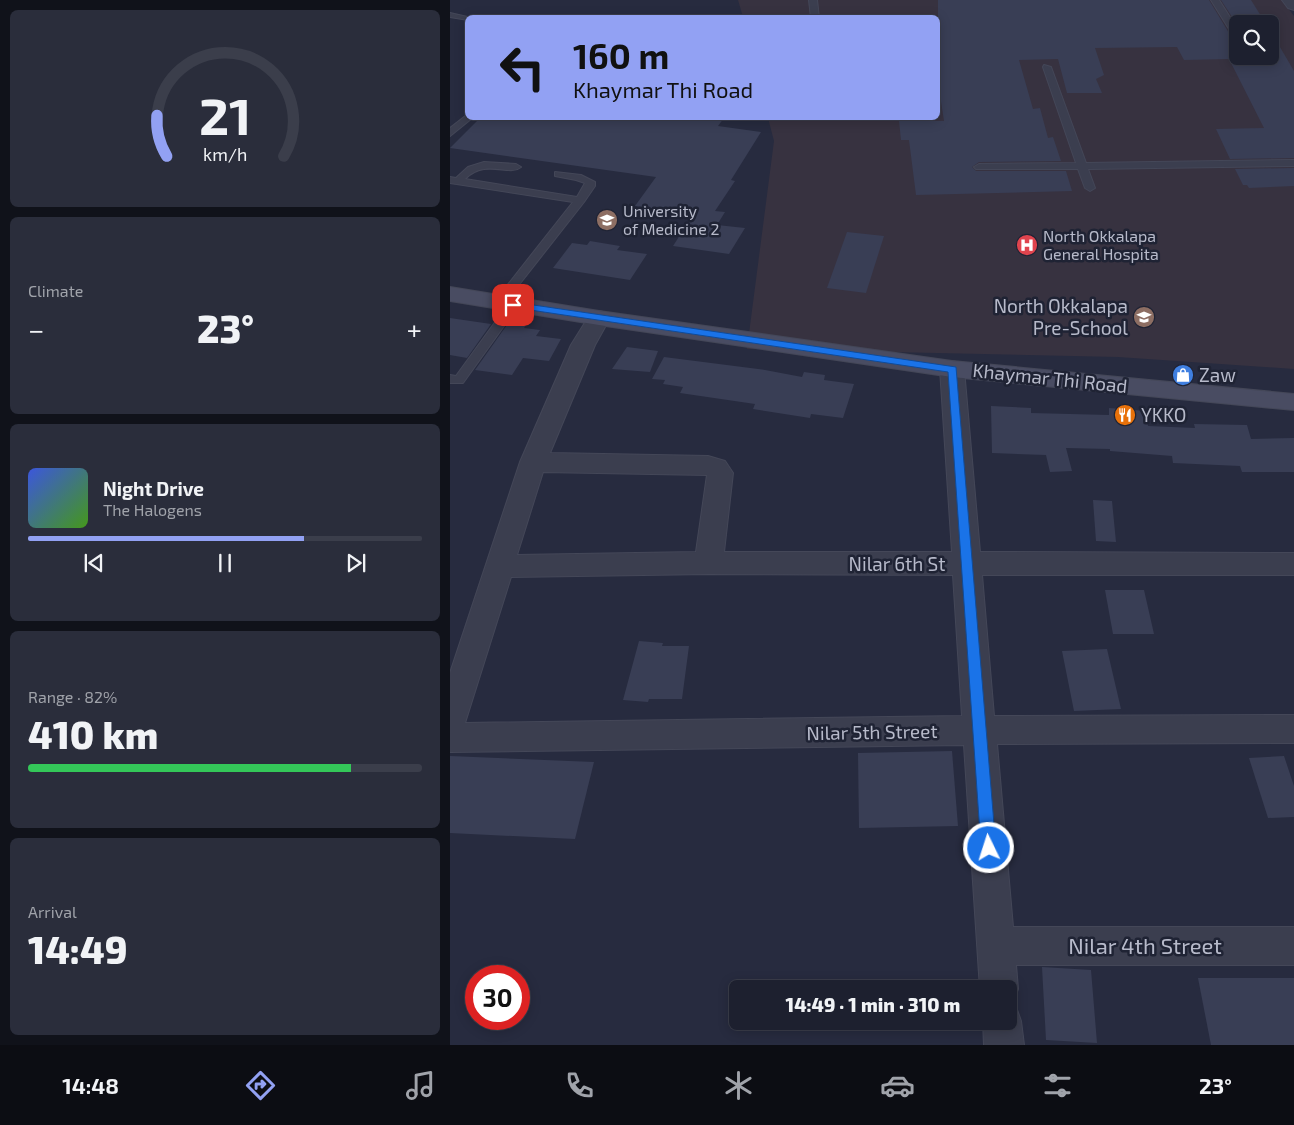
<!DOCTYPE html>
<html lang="en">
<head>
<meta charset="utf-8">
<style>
	:root { --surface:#1d202f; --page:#2a2d3b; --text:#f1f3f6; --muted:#a0a3aa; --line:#3b3e4b; --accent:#92a1f3 }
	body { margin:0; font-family:"Exo 2",sans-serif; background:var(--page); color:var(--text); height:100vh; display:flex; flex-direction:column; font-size:19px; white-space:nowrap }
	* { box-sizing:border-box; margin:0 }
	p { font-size:16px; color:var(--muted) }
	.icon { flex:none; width:28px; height:28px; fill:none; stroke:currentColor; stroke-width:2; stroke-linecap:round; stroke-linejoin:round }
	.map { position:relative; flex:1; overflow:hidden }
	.sheet { display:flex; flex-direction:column; gap:10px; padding:10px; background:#10121a; width:450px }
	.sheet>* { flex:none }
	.top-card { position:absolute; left:15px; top:15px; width:475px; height:105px; border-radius:8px; box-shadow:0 2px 12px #0003,0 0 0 1px var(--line); background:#92a1f3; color:#111; overflow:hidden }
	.buttons { position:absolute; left:779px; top:15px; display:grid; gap:10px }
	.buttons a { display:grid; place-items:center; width:50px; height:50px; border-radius:8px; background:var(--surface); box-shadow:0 2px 12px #0003,0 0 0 1px var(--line); font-size:25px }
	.speed { position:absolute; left:15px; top:965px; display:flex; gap:10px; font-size:25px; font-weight:700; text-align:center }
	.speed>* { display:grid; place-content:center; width:65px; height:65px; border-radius:50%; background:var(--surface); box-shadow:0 2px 12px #0003,0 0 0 1px var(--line); line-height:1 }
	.speed .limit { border:8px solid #d22; background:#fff; color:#111 }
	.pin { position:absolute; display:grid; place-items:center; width:42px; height:42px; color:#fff; margin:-21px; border-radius:10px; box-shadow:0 2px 8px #0006 }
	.me { position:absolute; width:55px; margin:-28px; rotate:356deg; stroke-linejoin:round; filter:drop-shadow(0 0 4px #0008) }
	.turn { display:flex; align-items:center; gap:18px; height:105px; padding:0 25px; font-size:22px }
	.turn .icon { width:65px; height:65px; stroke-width:2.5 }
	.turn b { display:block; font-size:35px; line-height:42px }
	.big { font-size:38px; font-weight:800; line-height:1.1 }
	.sheet .card { flex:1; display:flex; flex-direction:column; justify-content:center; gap:8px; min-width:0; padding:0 18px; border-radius:8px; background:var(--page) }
	.sheet .dial { align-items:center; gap:0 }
	.dial svg { height:130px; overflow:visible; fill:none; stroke:var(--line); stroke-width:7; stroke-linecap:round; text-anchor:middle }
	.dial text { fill:var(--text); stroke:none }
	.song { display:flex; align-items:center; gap:15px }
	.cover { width:60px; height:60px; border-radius:8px; background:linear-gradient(135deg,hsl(230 70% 55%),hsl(100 70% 35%)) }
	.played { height:5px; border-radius:2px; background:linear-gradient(90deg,var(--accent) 70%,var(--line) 70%) }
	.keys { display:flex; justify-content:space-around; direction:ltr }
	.heat { display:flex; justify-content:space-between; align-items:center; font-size:28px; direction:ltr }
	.charge { height:8px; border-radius:4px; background:linear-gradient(90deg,#34c759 82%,var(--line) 0) }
	.trip { position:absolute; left:279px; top:980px; width:288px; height:50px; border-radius:8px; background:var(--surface); box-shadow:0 2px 12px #0003,0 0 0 1px var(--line); font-weight:800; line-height:50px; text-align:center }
	.tabs { display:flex; height:80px; justify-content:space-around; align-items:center; background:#0c0d13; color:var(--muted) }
	.tabs .icon { width:35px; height:35px }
	.tabs .selected { color:var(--accent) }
	.tabs b { font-size:22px; color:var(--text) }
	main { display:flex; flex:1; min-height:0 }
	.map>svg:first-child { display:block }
	.medical { fill:#373240; fill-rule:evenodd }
	.building { fill:#393e55 }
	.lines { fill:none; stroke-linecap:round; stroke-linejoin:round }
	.service-casing { stroke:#444758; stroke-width:2 }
	.minor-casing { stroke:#444758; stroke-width:2 }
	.tertiary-casing { stroke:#444758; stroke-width:2 }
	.secondary-casing { stroke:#444758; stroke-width:2 }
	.service { fill:#3b3e4f; fill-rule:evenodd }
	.minor { fill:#3b3e4f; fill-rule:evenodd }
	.tertiary { fill:#3b3e4f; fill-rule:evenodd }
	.secondary { fill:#494c62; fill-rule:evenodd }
	.route { fill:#1a73e8; stroke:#114b97 }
	.labels { text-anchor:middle; stroke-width:5; stroke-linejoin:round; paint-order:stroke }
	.far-poi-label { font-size:16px; fill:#b7baca; stroke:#1f2334; text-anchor:start }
	.poi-label { font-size:19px; fill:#b7baca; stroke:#1f2334; text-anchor:start }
	.street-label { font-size:19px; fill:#b7baca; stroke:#1f2334 }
	.near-street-label { font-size:22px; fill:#b7baca; stroke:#1f2334 }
</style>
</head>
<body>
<main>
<section class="sheet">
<div class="card dial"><svg viewBox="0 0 100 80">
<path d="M14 69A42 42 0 1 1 86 69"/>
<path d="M14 69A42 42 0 0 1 8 44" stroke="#92a1f3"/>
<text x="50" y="56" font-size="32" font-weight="700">21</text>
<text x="50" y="72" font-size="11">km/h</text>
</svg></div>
<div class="card"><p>Climate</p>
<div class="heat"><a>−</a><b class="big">23°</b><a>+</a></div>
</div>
<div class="card">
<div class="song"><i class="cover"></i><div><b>Night Drive</b><p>The Halogens</p></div></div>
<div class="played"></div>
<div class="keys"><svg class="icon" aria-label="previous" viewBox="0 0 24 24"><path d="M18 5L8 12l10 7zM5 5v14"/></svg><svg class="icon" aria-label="pause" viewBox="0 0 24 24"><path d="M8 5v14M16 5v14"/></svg><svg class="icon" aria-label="next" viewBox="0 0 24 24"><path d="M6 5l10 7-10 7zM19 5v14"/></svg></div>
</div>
<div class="card"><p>Range · 82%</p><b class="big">410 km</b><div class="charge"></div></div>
<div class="card"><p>Arrival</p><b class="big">14:49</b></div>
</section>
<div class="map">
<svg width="844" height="1045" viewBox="0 0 844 1045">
	<rect width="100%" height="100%" fill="#272b3f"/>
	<path class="medical" d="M288,0H832L844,16V369L668,357L297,349L324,141L318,118H488V18L293,17ZM788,24H820V56H788Z"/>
	<g class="building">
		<path d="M488,0H759L782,38L788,41V56H820V30L844,71V158L780,159L766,129L814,128L779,59L734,60L727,47L645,48L654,75L646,79L652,93H617L608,59L569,60L583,109L590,108L598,138L603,137L611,161L529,162L522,167L526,171H616L622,191L466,195L459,140H451L449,121H494L488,82Z"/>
		<path d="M771,0H801L816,24H788V26Z"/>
		<path d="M30,118H274L268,126L311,132L281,180L285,181L265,211L275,212L267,225L295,228L279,254L223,246L243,215L185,206L206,177L0,148Z"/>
		<path d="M844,168V186L799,188L797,185H793L785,169Z"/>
		<path d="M397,232L434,236L416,293L377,288Z"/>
		<path d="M140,241L170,246L167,250L197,254L180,280L103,268L122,243L137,245Z"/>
		<path d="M0,318L41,324L17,358L0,355Z"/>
		<path d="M59,322L77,324L74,328L90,330L86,336L111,339L99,361L73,358L62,375L25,370Z"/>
		<path d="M177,347L208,351L200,372L162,369Z"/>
		<path d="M214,357L315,370L352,377L354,372L375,375L374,380L404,384L393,418L361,414L360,418L303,409L305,404L230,393L233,387L213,384L215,380L202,379Z"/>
		<path d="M541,406L581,408V413L659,415V408L696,411L698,426L745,428L744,424L797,425L801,439L844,438V472H792L790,466L723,463L722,456L660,451V449L616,448L622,471L600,472L596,455L542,453Z"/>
		<path d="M643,500L662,501L666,542L646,541Z"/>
		<path d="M655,590H694L704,634H663Z"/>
		<path d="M189,641L213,643L212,646H239L232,699H199L198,702L173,700Z"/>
		<path d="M657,649L671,709L624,711L612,651Z"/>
		<path d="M502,751L508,826L409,828L408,753Z"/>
		<path d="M0,756L144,762L125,839L0,833Z"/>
		<path d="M834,756L844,786V817L818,818L799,758Z"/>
		<path d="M592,967L641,970L647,1043L596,1040Z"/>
		<path d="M748,978H844V1045H761Z"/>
	</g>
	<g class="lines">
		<g class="service-casing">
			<g id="service">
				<path d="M359,0H367L369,18H361Z"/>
				<path d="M761,0H769L788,30V39L784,37Z"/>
				<path d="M0,13L22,18H18V20L0,17Z"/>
				<path d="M594,65L601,67L636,163L844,160V166L638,169L645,188L640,191L635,188L628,169H526L524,167L529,164L626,163L593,67Z"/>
				<path d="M18,114V118H22L21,119L0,136V128Z"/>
				<path d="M34,162L66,164L71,167C59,177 36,158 15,179L127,197L135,183L126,180L105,176V172L131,175L145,182V186L134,202L53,305L49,306L43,303L45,301L123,202L0,183V177L6,178L18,167Z"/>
				<path d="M63,302L69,305L13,383H0V375L6,376L59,303Z"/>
			</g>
		</g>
		<g class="minor-casing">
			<path id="minor" d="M149,311L157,313L160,318L145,345L100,453L258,456L275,461L283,473L274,552H502L490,369L494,363L502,361L510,363L514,369L530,552L844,553V575H532L544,716L844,715V743L547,744L563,927H844V965H566L568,989L563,1003L558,1004L566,1007L571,1021L574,1045H534L533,1021H558V989H530L514,745L0,752V673L70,462L121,345L141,313ZM93,472L257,475L246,552L67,555ZM259,574L503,575L512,716L15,723L61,577Z"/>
		</g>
		<g class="tertiary-casing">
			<path id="tertiary" d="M832,0H844V10L838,8Z"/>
		</g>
		<g class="secondary-casing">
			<path id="secondary" d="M0,287L149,311L502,361L844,394V410L502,377L149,325L0,301Z"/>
		</g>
		<use href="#service" class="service"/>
		<use href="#minor" class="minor"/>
		<use href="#tertiary" class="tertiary"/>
		<use href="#secondary" class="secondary"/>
	</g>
	<path class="route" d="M63,302L506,367L546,848L544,853L539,855L534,853L531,848L498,372L60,307V303Z"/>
	<defs>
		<g id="university-disc" transform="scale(1.125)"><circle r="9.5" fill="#8d6e63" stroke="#1f2334"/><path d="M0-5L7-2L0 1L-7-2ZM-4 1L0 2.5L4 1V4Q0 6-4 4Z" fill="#fff"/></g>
		<g id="hospital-disc" transform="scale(1.125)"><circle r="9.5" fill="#e0444e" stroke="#1f2334"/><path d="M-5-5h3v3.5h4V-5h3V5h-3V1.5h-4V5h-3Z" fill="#fff"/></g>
		<g id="school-disc" transform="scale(1.125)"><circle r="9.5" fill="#8d6e63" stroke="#1f2334"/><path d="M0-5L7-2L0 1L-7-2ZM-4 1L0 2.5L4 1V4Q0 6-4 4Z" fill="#fff"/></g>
		<g id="shop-disc" transform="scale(1.125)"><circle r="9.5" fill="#3f7fe0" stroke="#1f2334"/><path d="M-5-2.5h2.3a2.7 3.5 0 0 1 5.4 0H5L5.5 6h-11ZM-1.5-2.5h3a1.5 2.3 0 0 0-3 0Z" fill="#fff"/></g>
		<g id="restaurant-disc" transform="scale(1.125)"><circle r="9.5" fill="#e8710a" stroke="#1f2334"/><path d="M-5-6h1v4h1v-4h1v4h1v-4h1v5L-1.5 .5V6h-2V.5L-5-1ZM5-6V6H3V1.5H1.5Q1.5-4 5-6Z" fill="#fff"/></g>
	</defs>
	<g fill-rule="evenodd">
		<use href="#university-disc" x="157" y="220"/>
		<use href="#hospital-disc" x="577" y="245"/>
		<use href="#school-disc" x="694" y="317"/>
		<use href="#shop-disc" x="733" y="375"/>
		<use href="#restaurant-disc" x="675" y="415"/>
	</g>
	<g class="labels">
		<g class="far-poi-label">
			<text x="173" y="217">University<tspan x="173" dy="18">of Medicine 2</tspan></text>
			<text x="593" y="242">North Okkalapa<tspan x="593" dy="18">General Hospita</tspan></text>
		</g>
		<g class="poi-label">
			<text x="678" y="313" text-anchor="end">North Okkalapa<tspan x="678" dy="22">Pre-School</tspan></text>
			<text x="749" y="382">Zaw</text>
			<text x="691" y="422">YKKO</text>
		</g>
		<g class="street-label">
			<text transform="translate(600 378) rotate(6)" y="7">Khaymar Thi Road</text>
			<text x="447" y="571">Nilar 6th St</text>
			<text transform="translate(422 732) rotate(-1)" y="7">Nilar 5th Street</text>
		</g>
		<g class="near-street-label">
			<text x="695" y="954">Nilar 4th Street</text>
		</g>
	</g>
</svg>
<div class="buttons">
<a><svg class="icon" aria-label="search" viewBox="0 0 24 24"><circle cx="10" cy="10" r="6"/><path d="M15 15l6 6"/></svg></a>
</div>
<div class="speed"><div class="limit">30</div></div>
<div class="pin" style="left:63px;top:305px;background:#d93025"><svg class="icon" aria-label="arrive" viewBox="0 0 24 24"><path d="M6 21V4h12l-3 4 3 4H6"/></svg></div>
<svg class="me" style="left:539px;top:848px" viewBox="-20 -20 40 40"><circle r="17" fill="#1a73e8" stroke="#fff" stroke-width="3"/><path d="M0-11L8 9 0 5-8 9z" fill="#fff"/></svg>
<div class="trip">14:49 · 1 min · 310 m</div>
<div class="top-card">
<div class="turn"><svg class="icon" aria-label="left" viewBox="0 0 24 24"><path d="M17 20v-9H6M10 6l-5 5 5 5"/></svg><div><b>160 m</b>Khaymar Thi Road</div></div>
</div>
</div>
</main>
<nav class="tabs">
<b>14:48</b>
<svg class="icon selected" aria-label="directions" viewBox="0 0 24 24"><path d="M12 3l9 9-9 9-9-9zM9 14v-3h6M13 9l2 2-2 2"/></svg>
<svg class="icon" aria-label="music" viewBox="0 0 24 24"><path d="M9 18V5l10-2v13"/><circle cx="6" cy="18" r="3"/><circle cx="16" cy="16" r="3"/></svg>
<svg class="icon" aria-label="phone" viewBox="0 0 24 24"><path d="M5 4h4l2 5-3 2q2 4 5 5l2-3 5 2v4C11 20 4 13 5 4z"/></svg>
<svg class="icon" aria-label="climate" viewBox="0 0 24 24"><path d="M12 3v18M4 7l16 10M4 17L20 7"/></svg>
<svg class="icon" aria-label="car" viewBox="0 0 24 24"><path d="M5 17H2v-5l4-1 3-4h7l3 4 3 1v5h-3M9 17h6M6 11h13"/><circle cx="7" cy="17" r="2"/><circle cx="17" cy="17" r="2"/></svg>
<svg class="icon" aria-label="filters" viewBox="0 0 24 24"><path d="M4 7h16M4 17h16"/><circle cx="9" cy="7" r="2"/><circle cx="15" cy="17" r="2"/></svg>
<b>23°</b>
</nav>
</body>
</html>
